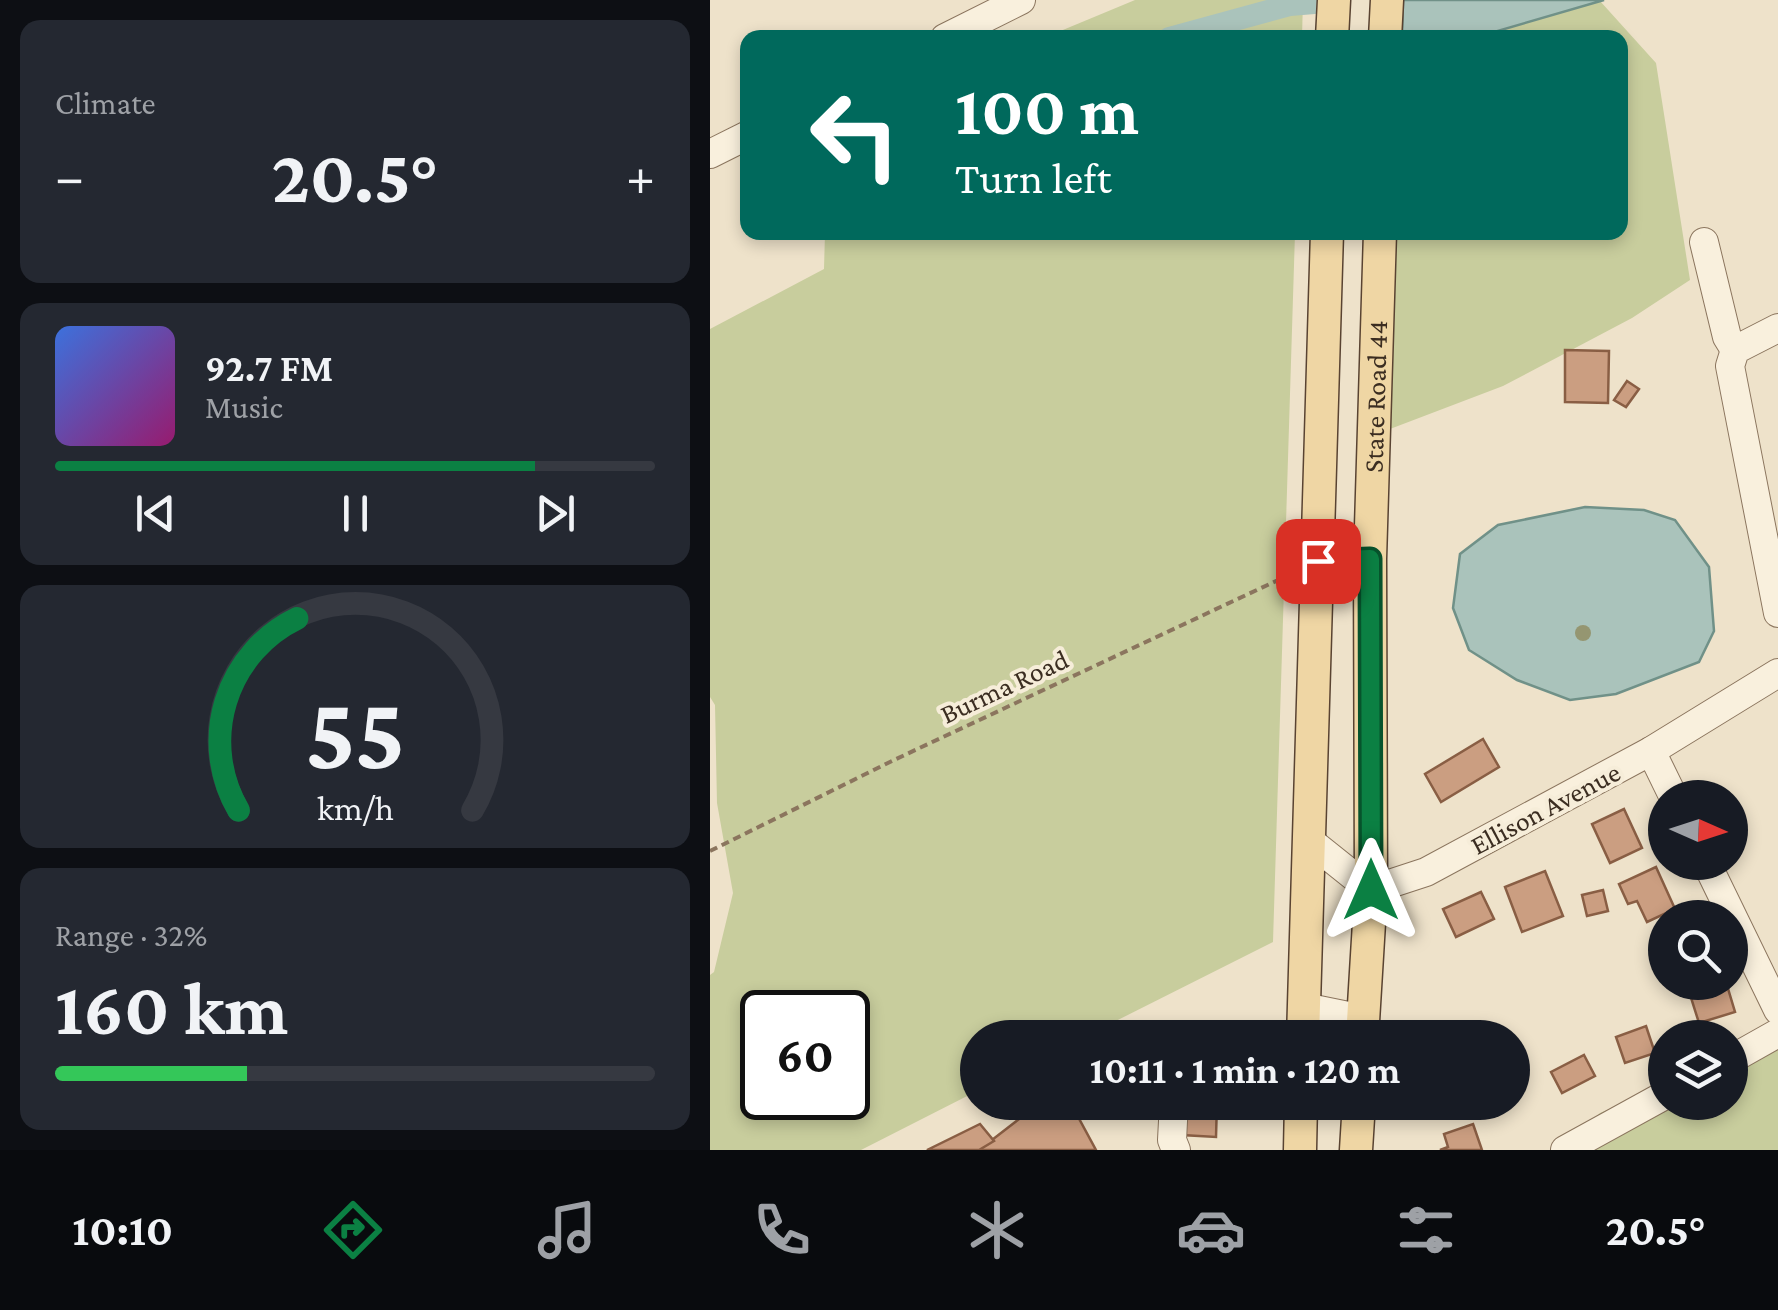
<!DOCTYPE html>
<html lang="en">
<head>
<meta charset="utf-8">
<style>
	:root { --surface:#171b24; --page:#242831; --text:#f1f3f6; --muted:#9ea1a6; --line:#363941; --accent:#0b8043 }
	body { margin:0; font-family:"Crimson Pro",serif; background:var(--page); color:var(--text); height:100vh; display:flex; flex-direction:column; font-size:38px; white-space:nowrap }
	* { box-sizing:border-box; margin:0 }
	p { font-size:32px; color:var(--muted) }
	.icon { flex:none; width:55px; height:55px; fill:none; stroke:currentColor; stroke-width:2; stroke-linecap:round; stroke-linejoin:round }
	.map { position:relative; flex:1; overflow:hidden }
	.panel { display:flex; flex-direction:column; gap:20px; padding:20px; background:#0d0f14; width:710px }
	.panel>* { flex:none }
	.banner { position:absolute; left:30px; top:30px; width:888px; height:210px; border-radius:20px; box-shadow:0 5px 15px #0003; background:#00695c; color:#fff; overflow:hidden }
	.needle { width:65px; rotate:93deg }
	.buttons { position:absolute; left:938px; top:780px; display:grid; gap:20px }
	.buttons a { display:grid; place-items:center; width:100px; height:100px; border-radius:50%; background:var(--surface); box-shadow:0 5px 15px #0003; font-size:50px }
	.speed { position:absolute; left:30px; top:990px; display:flex; gap:20px; font-size:50px; font-weight:700; text-align:center }
	.speed>* { display:grid; place-content:center; width:130px; height:130px; border-radius:50%; background:var(--surface); box-shadow:0 5px 15px #0003; line-height:1 }
	.speed .limit { border:5px solid #111; border-radius:15px; background:#fff; color:#111 }
	.pin { position:absolute; display:grid; place-items:center; width:85px; height:85px; color:#fff; margin:-42px; border-radius:20px; box-shadow:0 5px 15px #0006 }
	.me { position:absolute; width:110px; margin:-55px; rotate:0deg; stroke-linejoin:round; filter:drop-shadow(0 0 8px #0008) }
	.turn { display:flex; align-items:center; gap:35px; height:210px; padding:0 50px; font-size:45px }
	.turn .icon { width:130px; height:130px; stroke-width:2.5 }
	.turn b { display:block; font-size:70px; line-height:85px }
	.big { font-size:75px; font-weight:700; line-height:1.1 }
	.panel .tile { flex:1; display:flex; flex-direction:column; justify-content:center; gap:15px; min-width:0; padding:0 35px; border-radius:20px; background:var(--page) }
	.panel .dial { align-items:center; gap:0 }
	.dial svg { height:260px; overflow:visible; fill:none; stroke:var(--line); stroke-width:7; stroke-linecap:round; text-anchor:middle }
	.dial text { fill:var(--text); stroke:none }
	.song { display:flex; align-items:center; gap:30px }
	.cover { width:120px; height:120px; border-radius:15px; background:linear-gradient(135deg,hsl(220 70% 55%),hsl(320 70% 35%)) }
	.played { height:10px; border-radius:5px; background:linear-gradient(90deg,var(--accent) 80%,var(--line) 80%) }
	.keys { display:flex; justify-content:space-around; direction:ltr }
	.heat { display:flex; justify-content:space-between; align-items:center; font-size:55px; direction:ltr }
	.charge { height:15px; border-radius:8px; background:linear-gradient(90deg,#34c759 32%,var(--line) 0) }
	.trip { position:absolute; left:250px; top:1020px; width:570px; height:100px; border-radius:50px; background:var(--surface); box-shadow:0 5px 15px #0003; font-weight:700; line-height:100px; text-align:center }
	.tab-bar { display:flex; height:160px; justify-content:space-around; align-items:center; background:#090b0e; color:var(--muted) }
	.tab-bar .icon { width:70px; height:70px }
	.tab-bar .current { color:var(--accent) }
	.tab-bar b { font-size:45px; color:var(--text) }
	main { display:flex; flex:1; min-height:0 }
	.map>svg:first-child { display:block }
	.green { fill:#c8cd9d; fill-rule:evenodd }
	.water { fill:#aac3bb; stroke:#709188; stroke-width:2.5 }
	.lines { fill:none; stroke-linecap:round; stroke-linejoin:round }
	.canal { stroke:#aac3bb; stroke-width:22 }
	.building { fill:#cb9e81; stroke:#895e44; stroke-width:2.5 }
	.minor-casing { stroke:#8b755e; stroke-width:30 }
	.major-casing { stroke:#594332; stroke-width:35 }
	.path { stroke:#8b755e; stroke-width:4; stroke-dasharray:8 5; stroke-linecap:butt }
	.minor { stroke:#f9f0dd; stroke-width:28 }
	.major { stroke:#efd6a4; stroke-width:32 }
	.tree { fill:#959671 }
	.route-casing { stroke:#07532c; stroke-width:25 }
	.route { stroke:#0b8043; stroke-width:18 }
	.labels { text-anchor:middle; stroke-width:8; stroke-linejoin:round; paint-order:stroke }
	.street-label { font-size:28px; fill:#3b2d21; stroke:#f6edd9 }
</style>
</head>
<body>
<main>
<section class="panel">
<div class="tile"><p>Climate</p>
<div class="heat"><a>−</a><b class="big">20.5°</b><a>+</a></div>
</div>
<div class="tile">
<div class="song"><i class="cover"></i><div><b>92.7 FM</b><p>Music</p></div></div>
<div class="played"></div>
<div class="keys"><svg class="icon" aria-label="previous" viewBox="0 0 24 24"><path d="M18 5L8 12l10 7zM5 5v14"/></svg><svg class="icon" aria-label="pause" viewBox="0 0 24 24"><path d="M8 5v14M16 5v14"/></svg><svg class="icon" aria-label="next" viewBox="0 0 24 24"><path d="M6 5l10 7-10 7zM19 5v14"/></svg></div>
</div>
<div class="tile dial"><svg viewBox="0 0 100 80">
<path d="M14 69A42 42 0 1 1 86 69"/>
<path d="M14 69A42 42 0 0 1 32 10" stroke="#0b8043"/>
<text x="50" y="56" font-size="32" font-weight="700">55</text>
<text x="50" y="72" font-size="11">km/h</text>
</svg></div>
<div class="tile"><p>Range · 32%</p><b class="big">160 km</b><div class="charge"></div></div>
</section>
<div class="map">
<svg width="1068" height="1150" viewBox="0 0 1068 1150">
	<rect width="100%" height="100%" fill="#eee2ca"/>
	<g class="green">
		<path d="M425,0H593L592,37H336Z"/>
		<path d="M890,1L946,63L980,280L922,318L793,386L680,429L686,233L910,232V38L767,37Z"/>
		<path d="M115,233H585L563,942L374,1037L268,1038L267,1091L151,1150H0V975L4,972L23,893L7,803L5,705L0,697V329L114,269ZM138,1012V1098H52V1012Z"/>
		<path d="M1068,1024V1150H846L890,1113L955,1085V1102H1020V1057Z"/>
	</g>
	<g class="water">
		<path d="M693,0H894L767,37L692,38Z"/>
		<path d="M875,507L934,510L965,520L999,567L1004,631L989,662L906,694L860,700L807,680L759,650L743,608L750,554L788,525Z"/>
	</g>
	<g class="lines">
		<path class="canal" d="M459,38L580,5L604,3"/>
	</g>
	<g class="building">
		<path d="M855,350L899,351L898,403L855,402Z"/>
		<path d="M917,381L929,389L916,407L904,400Z"/>
		<path d="M773,739L789,767L731,802L715,774Z"/>
		<path d="M914,809L932,848L900,863L882,824Z"/>
		<path d="M946,867L965,909L937,922L927,901L918,904L909,884Z"/>
		<path d="M835,871L853,916L812,932L795,887Z"/>
		<path d="M893,890L898,911L877,916L872,895Z"/>
		<path d="M771,892L784,919L746,937L733,909Z"/>
		<path d="M986,982H1016L1025,1012L989,1023L977,985Z"/>
		<path d="M936,1026L945,1053L915,1063L906,1037Z"/>
		<path d="M874,1055L885,1076L852,1093L841,1072Z"/>
		<path d="M331,1102H360L386,1150H269Z"/>
		<path d="M473,1102H507L506,1137L472,1135Z"/>
		<path d="M713,1102H755L757,1107L718,1118Z"/>
		<path d="M270,1124L284,1141L269,1150H217Z"/>
		<path d="M763,1124L772,1150H730L738,1147L734,1134Z"/>
	</g>
	<g class="lines">
		<g class="minor-casing">
			<g id="minor">
				<path d="M235,38L311,0"/>
				<path d="M0,154L38,135"/>
				<path d="M994,242L1017,337L1025,350"/>
				<path d="M1068,328L1025,350L1020,366L1068,613"/>
				<path d="M941,751L964,798"/>
				<path d="M601,842L661,890L716,872L941,751L1068,673"/>
				<path d="M996,862L1068,1010"/>
				<path d="M594,1007L653,1019"/>
				<path d="M1020,1060L1068,1033"/>
				<path d="M464,1102L462,1140L466,1150"/>
				<path d="M855,1150L955,1095"/>
			</g>
		</g>
		<g class="major-casing">
			<g id="major">
				<path d="M622,38L624,0"/>
				<path d="M675,38L677,0"/>
				<path d="M593,1038L617,232"/>
				<path id="s1" d="M652,1038L661,890L660,559L670,232"/>
				<path d="M590,1150L591,1102"/>
				<path d="M646,1150L649,1102"/>
			</g>
		</g>
		<path class="path" d="M0,851L184,760L581,574"/>
		<use href="#minor" class="minor"/>
		<use href="#major" class="major"/>
	</g>
	<circle class="tree" cx="873" cy="633" r="8"/>
	<g class="lines">
		<g class="route-casing">
			<path id="route" d="M608,561L660,559L661,890"/>
		</g>
		<use href="#route" class="route"/>
	</g>
	<g class="labels">
		<g class="street-label">
			<text dy="10" stroke="none"><textPath href="#s1" startOffset="642">State Road 44</textPath></text>
			<text transform="translate(294 686) rotate(-25)" y="10">Burma Road</text>
			<text transform="translate(835 808) rotate(-28)" y="10">Ellison Avenue</text>
		</g>
	</g>
</svg>
<div class="buttons">
<a><svg class="needle" viewBox="-14 -14 28 28"><path d="M0-13l5 13h-10z" fill="#e53935"/><path d="M0 13l5-13h-10z" fill="#9ea1a6"/></svg></a>
<a><svg class="icon" aria-label="search" viewBox="0 0 24 24"><circle cx="10" cy="10" r="6"/><path d="M15 15l6 6"/></svg></a>
<a><svg class="icon" aria-label="layers" viewBox="0 0 24 24"><path d="M12 4l9 5-9 5-9-5zM3 14l9 5 9-5"/></svg></a>
</div>
<div class="speed"><div class="limit">60</div></div>
<div class="pin" style="left:608px;top:561px;background:#d93025"><svg class="icon" aria-label="arrive" viewBox="0 0 24 24"><path d="M6 21V4h12l-3 4 3 4H6"/></svg></div>
<svg class="me" style="left:661px;top:890px" viewBox="-20 -20 40 40"><path d="M0-17L14 15 0 8-14 15z" fill="#0b8043" stroke="#fff" stroke-width="4"/></svg>
<div class="trip">10:11 · 1 min · 120 m</div>
<div class="banner">
<div class="turn"><svg class="icon" aria-label="left" viewBox="0 0 24 24"><path d="M17 20v-9H6M10 6l-5 5 5 5"/></svg><div><b>100 m</b>Turn left</div></div>
</div>
</div>
</main>
<nav class="tab-bar">
<b>10:10</b>
<svg class="icon current" aria-label="directions" viewBox="0 0 24 24"><path d="M12 3l9 9-9 9-9-9zM9 14v-3h6M13 9l2 2-2 2"/></svg>
<svg class="icon" aria-label="music" viewBox="0 0 24 24"><path d="M9 18V5l10-2v13"/><circle cx="6" cy="18" r="3"/><circle cx="16" cy="16" r="3"/></svg>
<svg class="icon" aria-label="phone" viewBox="0 0 24 24"><path d="M5 4h4l2 5-3 2q2 4 5 5l2-3 5 2v4C11 20 4 13 5 4z"/></svg>
<svg class="icon" aria-label="climate" viewBox="0 0 24 24"><path d="M12 3v18M4 7l16 10M4 17L20 7"/></svg>
<svg class="icon" aria-label="car" viewBox="0 0 24 24"><path d="M5 17H2v-5l4-1 3-4h7l3 4 3 1v5h-3M9 17h6M6 11h13"/><circle cx="7" cy="17" r="2"/><circle cx="17" cy="17" r="2"/></svg>
<svg class="icon" aria-label="filters" viewBox="0 0 24 24"><path d="M4 7h16M4 17h16"/><circle cx="9" cy="7" r="2"/><circle cx="15" cy="17" r="2"/></svg>
<b>20.5°</b>
</nav>
</body>
</html>
